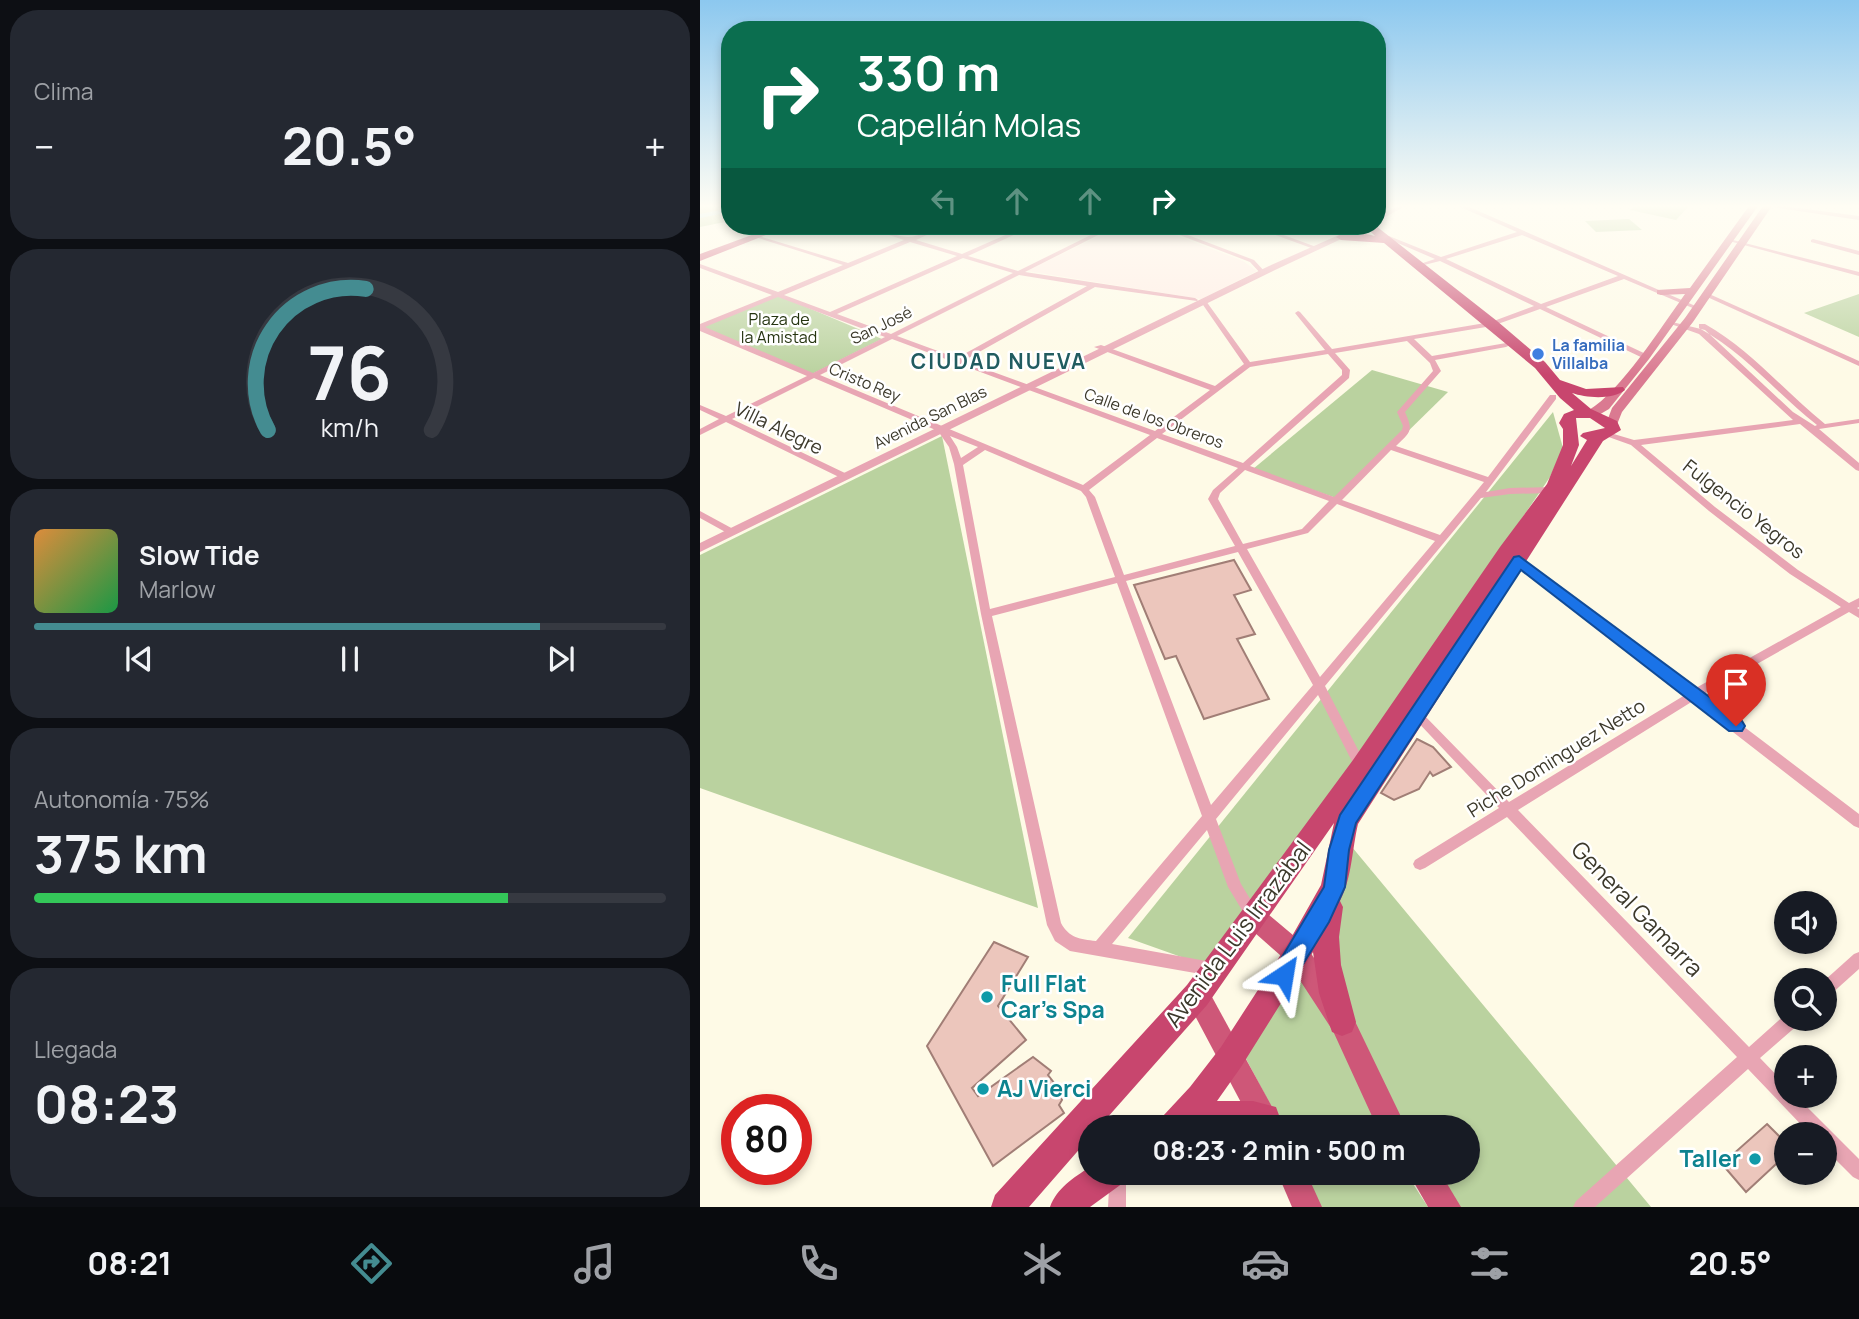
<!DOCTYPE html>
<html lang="es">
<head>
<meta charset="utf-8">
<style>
	:root { --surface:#171b24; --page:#242831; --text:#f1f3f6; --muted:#9ea1a6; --line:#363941; --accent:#448c91 }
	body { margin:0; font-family:Manrope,sans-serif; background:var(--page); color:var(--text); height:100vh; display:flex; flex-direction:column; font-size:26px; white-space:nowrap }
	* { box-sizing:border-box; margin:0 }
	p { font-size:23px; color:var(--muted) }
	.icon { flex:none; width:38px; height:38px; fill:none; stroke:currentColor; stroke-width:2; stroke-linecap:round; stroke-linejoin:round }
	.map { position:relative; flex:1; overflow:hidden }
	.sheet { display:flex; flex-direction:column; gap:10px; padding:10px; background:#0d0f14; width:700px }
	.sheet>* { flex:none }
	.hud { position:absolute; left:21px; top:21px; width:665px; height:214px; border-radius:28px; box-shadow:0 4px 10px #0003; background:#0b6e4f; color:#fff; overflow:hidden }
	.fabs { position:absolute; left:1074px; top:891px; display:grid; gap:14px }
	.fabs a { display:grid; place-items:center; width:63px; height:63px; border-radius:50%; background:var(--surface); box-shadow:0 4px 10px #0003; font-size:35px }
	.speed { position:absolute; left:21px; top:1094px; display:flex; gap:14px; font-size:35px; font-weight:700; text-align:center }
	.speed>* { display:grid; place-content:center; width:91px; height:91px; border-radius:50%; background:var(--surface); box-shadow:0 4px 10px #0003; line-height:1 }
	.speed .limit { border:10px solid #d22; background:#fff; color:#111 }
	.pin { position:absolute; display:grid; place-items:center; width:60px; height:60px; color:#fff; margin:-72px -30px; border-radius:50% 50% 50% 0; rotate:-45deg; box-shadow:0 0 7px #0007 }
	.pin .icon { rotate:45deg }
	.me { position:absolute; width:77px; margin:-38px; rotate:33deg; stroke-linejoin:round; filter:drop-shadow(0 0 5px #0008) }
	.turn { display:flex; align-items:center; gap:24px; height:147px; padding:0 21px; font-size:32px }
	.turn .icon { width:91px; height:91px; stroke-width:2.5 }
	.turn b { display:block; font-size:49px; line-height:60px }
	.lanes { display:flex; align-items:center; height:66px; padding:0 21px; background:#0003; justify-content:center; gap:35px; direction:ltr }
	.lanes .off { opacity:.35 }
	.big { font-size:52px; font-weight:700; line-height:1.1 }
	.sheet .widget { flex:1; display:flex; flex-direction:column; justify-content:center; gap:10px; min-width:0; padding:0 24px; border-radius:28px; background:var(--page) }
	.sheet .dial { align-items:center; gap:0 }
	.dial svg { height:182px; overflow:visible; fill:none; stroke:var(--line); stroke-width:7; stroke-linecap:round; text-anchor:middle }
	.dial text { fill:var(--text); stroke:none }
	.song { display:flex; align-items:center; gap:21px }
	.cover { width:84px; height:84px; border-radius:10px; background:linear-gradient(135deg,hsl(30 70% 55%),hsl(140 70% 35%)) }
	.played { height:7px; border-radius:4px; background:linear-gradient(90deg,var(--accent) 80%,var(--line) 80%) }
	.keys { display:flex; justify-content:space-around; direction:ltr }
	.heat { display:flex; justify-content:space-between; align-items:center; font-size:38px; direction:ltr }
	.charge { height:10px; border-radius:5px; background:linear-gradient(90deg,#34c759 75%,var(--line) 0) }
	.trip { position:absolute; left:378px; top:1115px; width:402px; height:70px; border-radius:35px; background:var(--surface); box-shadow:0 4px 10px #0003; font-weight:700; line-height:70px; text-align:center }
	.menu { display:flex; height:112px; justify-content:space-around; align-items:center; background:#090b0e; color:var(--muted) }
	.menu .icon { width:49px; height:49px }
	.menu .on { color:var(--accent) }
	.menu b { font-size:32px; color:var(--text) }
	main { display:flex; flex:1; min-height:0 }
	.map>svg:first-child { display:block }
	.education { fill:#ffebe4 }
	.green { fill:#bad29f }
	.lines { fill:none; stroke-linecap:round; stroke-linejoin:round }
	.canal { fill:#a2e5f9; fill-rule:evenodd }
	.building { fill:#ecc6bc; stroke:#a17e76; stroke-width:2 }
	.minor { fill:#e8a5b3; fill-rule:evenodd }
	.tertiary { fill:#e8a5b3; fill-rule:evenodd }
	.secondary { fill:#da7a91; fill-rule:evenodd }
	.primary { fill:#ce5778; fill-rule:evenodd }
	.trunk { fill:#c8466e; fill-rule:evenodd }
	.route { fill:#1a73e8; stroke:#114b97; stroke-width:2 }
	.shop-dot { fill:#3f7fe0; stroke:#fff; stroke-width:2.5 }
	.culture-dot { fill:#0f9aa8; stroke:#fff; stroke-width:2.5 }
	.labels { text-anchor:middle; stroke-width:5; stroke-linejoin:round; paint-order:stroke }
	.far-park-label { font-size:16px; fill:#253410; stroke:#fff }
	.far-street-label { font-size:16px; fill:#3c392b; stroke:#fff }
	.far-shop-label { font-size:16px; font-weight:bold; fill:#366cbe; stroke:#fff; text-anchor:start }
	.street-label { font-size:19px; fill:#3c392b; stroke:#fff }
	.far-district-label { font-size:21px; font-weight:bold; letter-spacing:2px; fill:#215c60; stroke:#fff }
	.near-street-label { font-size:23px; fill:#3c392b; stroke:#fff }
	.near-culture-label { font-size:23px; font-weight:bold; fill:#0d838f; stroke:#fff; text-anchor:start }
</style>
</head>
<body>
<main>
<section class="sheet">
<div class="widget"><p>Clima</p>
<div class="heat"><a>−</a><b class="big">20.5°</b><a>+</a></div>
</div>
<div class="widget dial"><svg viewBox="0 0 100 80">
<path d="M14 69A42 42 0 1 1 86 69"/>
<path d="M14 69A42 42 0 0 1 57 7" stroke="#448c91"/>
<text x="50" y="56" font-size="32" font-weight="700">76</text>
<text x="50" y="72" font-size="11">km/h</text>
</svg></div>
<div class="widget">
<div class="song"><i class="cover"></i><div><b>Slow Tide</b><p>Marlow</p></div></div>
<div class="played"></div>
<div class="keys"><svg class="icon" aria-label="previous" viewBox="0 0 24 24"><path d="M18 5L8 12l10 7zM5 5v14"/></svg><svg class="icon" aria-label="pause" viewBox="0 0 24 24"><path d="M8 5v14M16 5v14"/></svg><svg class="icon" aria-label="next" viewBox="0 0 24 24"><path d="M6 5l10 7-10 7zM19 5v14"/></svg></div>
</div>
<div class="widget"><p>Autonomía · 75%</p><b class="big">375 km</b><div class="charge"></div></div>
<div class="widget"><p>Llegada</p><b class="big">08:23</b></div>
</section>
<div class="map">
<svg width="1159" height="1207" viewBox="0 0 1159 1207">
	<rect width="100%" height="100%" fill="#fefae6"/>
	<path class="education" d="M419,226H452L543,261L557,271L501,299L327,271Z"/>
	<g class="green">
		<path d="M0,206H30V221L0,227Z"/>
		<path d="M935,206H989L976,220L930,210Z"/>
		<path d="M929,219L942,230L896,232L885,221Z"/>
		<path d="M1159,294V337L1104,313Z"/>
		<path d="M78,295L182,339L112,374L0,327Z"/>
		<path d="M672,370L748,392L639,499L553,469Z"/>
		<path d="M853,412L863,448L850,477L515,969L428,938Z"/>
		<path d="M242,436L338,908L0,788V555Z"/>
		<path d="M642,835L951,1207H746L722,1173L768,1172V1127H692L631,992Z"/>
		<path d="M596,973L634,1027L679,1127H582L544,1055Z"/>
		<path d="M605,1173H706L728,1207H620Z"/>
	</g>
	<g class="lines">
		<path class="canal" d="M30,208V212L0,218V214Z"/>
	</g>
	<g class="building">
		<path d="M534,560L551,590L534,595L555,634L537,639L569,699L504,719L476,656L465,659L434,585Z"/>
		<path d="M717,739L733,747L751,767L733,776L730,772L719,789L694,800L681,793Z"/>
		<path d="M294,942L328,957L298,1006L326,1040L272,1088L278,1096L333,1057L351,1071L348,1075L358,1088L362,1100L359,1105L364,1113L293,1166L227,1046Z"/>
		<path d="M1067,1124L1087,1144V1154L1046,1192L1022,1164Z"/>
	</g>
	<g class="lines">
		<g class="minor">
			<path d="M698,206H706L677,221V217Z"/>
			<path d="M758,206H767L1000,308L995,309L924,279L846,307L948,355L949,357L945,359L840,309L792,326L714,339L732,356L806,343L810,345L806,347L735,360L741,371L705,412C714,432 710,432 696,446L788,477L850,395H856V399L786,492L810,488L852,487L857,490L852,493L810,494L781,498L625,686L667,767L665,771L661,772L657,771L618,695L516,819L541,884L560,915L558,920L553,922L548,920L528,887L507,830L412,944L512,962L517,964L520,969L517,974L512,976L370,951L355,941L347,925L281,614L254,464L249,447L238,431L114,378L32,419L147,474V478H141L26,422L0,435V429L19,419L0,410V405L26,416L107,376L0,331V324L72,295L0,268V264L78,292L143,265L49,235V233L148,263L204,240L162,226C178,226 192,236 207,237C220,238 232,226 246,226L216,240L262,254L326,226H333L268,256L318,271L409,226H416L325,272L495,298L498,300L497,301L395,287L263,361L455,431L510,390L394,347L401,345L515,386L544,364L501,302L502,301H506L550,362L625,350L595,313L598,311L600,312L632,349L791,322L834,306L740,261L720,266V264L735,259L684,237L689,236L741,257L817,232ZM822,235L918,276L841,304L746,259ZM210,242L257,256L130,312L84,295ZM263,258L313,273L191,334L137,314ZM319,275L387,286L257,358L197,336ZM78,297L185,337L113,373L5,327ZM192,339L450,435L383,485L120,375ZM707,341L730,363L733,371L697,412L703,426L702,430L634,497L550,466L649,378L650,370L635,353ZM628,354L642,370V375L543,463L462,434L550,367ZM250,436L278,447L261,458L257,447ZM457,438L538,468L513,490L508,499L535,546L424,575L395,497L389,490ZM285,450L381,491L386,497L415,577L290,609L263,465ZM691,450L784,482L740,535L642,500ZM545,470L629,501L602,529L543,544L518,499L520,493ZM637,504L735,541L620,677L547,549L608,533ZM538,552L613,685L511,805L426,581ZM417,583L502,816L396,941C380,939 369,938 361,923L292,616Z"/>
			<path d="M1065,206H1084L1159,216V220Z"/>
			<path d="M456,226H464L554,260L566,273L561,274L550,262Z"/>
			<path d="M551,226H559L619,248L614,249Z"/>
			<path d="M1029,239L1159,272V276L1029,241Z"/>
			<path d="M1113,239L1159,251V255L1111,242V240Z"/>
			<path d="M1007,293L1159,361V366L1005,296V294Z"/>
			<path d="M968,321L1005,330L1093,412L1115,426L1117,425C1076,393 1045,353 999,328V324H1005C1051,350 1084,391 1125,424L1159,419V423L1119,429L1159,463V471L1156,470L1100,424L941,445L1015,507L1098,570L1149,603L1159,598V607L1157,608L1159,609V618L1149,612L1002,695L1159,814V828L1154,826L993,701L818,810L1049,1047L1087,1013V1018H1101L1099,1024L1060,1058L1087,1086V1096H1096L1159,1159V1180L1153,1177L1125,1149V1134H1110L1048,1069L895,1207H873L876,1201L1037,1057L807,817L725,868L720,870L715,868L713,864L715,860L799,808L712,716L714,713L718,711L722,713L809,802L985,695L810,559L809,557L810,555H818L994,689L1141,607L1090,574L1009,511L931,445L903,435L907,432L934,440L1093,420L999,334L968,323Z"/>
			<path d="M0,511L35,530L37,532L32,535L29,534L0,518Z"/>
			<path d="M1159,952V969L1130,995L1125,997V980L1154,954Z"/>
			<path d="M410,1172H426V1207H408Z"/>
		</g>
		<path class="tertiary" d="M659,226H669L575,270L0,552V543L569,266Z"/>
		<g class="secondary">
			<path d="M1049,206H1058L949,359L909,409L897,416H889V410C920,392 962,326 985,294L961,295L957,294V290L990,288Z"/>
			<path d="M1063,206H1072L993,322L922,412L916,427H908L906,424L912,408L985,318Z"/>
		</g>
		<g class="primary">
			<path d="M76,226H89L0,261V254Z"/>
			<path d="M554,906L562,909L606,946L651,1013L706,1127H677L633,1031L588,962L546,925L542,917L546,909Z"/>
			<path d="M497,982L506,986L583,1127H554L484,995L488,986Z"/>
			<path d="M577,1172H606L622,1207H592Z"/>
			<path d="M708,1172H740L761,1207H728Z"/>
		</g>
		<g class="trunk">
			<path d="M665,226H676L797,321L845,362L860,380L886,389L923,387L925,390C913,400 886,398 872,393L891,409L917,421L921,430L903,441L658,824C652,849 652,878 640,901L643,907L639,937L641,965L656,1022L652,1032L642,1036L632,1032L619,993L613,952L541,1067L517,1101H553L576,1107L580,1118L577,1127H458L463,1116L490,1087L521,1047L587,945L621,885L634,823L507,1005L399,1127H390V1137L329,1207H291L295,1195L487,985L653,760L800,547L847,484L863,445V429L859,423L864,414L874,410L860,398L835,368L684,243L641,240L636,237C646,230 663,233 675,236ZM876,418H890L905,428L883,433L880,436L887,440L871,466L879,445Z"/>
			<path d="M390,1167V1172H428L423,1183L390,1207H350C357,1188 373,1178 390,1167Z"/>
		</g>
	</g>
	<linearGradient id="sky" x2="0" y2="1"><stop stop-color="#8cc8ef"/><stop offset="0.55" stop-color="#fffdf4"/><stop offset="1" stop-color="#fffdf4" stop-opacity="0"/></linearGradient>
	<rect width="1159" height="375" fill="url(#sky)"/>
	<path class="route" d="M819,556L1042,721L1045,726L1042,731H1029L821,570L656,823L649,850L645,887L629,922L592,982L584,986L576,982L572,975L576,967L624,887L629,850L640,815L814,557Z"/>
	<circle class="shop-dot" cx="838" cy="354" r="7"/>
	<g class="culture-dot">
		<circle cx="287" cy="997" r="7"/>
		<circle cx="283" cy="1089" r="7"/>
		<circle cx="1055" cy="1159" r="7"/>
	</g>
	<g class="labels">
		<g class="far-park-label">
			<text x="79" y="325">Plaza de<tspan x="79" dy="18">la Amistad</tspan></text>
		</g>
		<g class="far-street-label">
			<text transform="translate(181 325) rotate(-26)" y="6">San José</text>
			<text transform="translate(165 382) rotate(23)" y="6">Cristo Rey</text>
			<text transform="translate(230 417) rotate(-26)" y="6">Avenida San Blas</text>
			<text transform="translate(454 418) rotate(20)" y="6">Calle de los Obreros</text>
		</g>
		<g class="far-shop-label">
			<text x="852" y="351">La familia<tspan x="852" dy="18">Villalba</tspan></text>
		</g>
		<g class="street-label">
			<text transform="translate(79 428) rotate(26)" y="7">Villa Alegre</text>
			<text transform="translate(1044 509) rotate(38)" y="7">Fulgencio Yegros</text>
			<text transform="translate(856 758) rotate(-32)" y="7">Piche Dominguez Netto</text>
		</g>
		<g class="far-district-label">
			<text x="299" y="369">CIUDAD NUEVA</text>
		</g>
		<g class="near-street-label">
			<text transform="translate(937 909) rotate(46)" y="8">General Gamarra</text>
			<text transform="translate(538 934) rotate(-53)" y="8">Avenida Luis Irrazábal</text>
		</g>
		<g class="near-culture-label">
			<text x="301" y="992">Full Flat<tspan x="301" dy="26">Car's Spa</tspan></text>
			<text x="297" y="1097">AJ Vierci</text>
			<text x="1041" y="1167" text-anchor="end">Taller</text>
		</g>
	</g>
</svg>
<div class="fabs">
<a><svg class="icon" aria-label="sound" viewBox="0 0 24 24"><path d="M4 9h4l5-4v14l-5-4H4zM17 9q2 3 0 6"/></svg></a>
<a><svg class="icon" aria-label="search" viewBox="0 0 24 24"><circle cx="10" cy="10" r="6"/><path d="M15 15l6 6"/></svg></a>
<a>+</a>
<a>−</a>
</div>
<div class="speed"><div class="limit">80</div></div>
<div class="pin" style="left:1036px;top:726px;background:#d93025"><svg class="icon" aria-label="arrive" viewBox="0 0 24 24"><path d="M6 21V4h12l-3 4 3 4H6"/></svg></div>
<svg class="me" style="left:584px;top:975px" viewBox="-20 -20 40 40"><path d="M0-17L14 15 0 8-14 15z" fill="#1a73e8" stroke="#fff" stroke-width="4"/></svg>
<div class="trip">08:23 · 2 min · 500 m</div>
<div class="hud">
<div class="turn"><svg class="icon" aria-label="right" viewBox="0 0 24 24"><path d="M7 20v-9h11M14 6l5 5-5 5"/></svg><div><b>330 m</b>Capellán Molas</div></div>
<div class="lanes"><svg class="icon off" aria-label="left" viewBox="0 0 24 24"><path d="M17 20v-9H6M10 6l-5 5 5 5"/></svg><svg class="icon off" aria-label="ahead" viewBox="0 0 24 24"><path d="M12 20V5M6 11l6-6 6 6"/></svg><svg class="icon off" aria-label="ahead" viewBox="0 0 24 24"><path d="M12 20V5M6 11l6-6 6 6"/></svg><svg class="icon" aria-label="right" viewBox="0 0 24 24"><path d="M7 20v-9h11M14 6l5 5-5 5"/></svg></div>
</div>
</div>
</main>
<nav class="menu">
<b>08:21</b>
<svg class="icon on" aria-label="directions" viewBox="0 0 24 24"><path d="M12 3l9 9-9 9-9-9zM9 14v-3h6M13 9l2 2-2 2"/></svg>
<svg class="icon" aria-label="music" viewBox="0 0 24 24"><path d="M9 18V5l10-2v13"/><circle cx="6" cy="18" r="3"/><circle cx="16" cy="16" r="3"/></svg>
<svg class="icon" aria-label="phone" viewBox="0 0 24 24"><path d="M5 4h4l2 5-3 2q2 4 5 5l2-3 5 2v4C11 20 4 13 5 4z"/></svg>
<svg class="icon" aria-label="climate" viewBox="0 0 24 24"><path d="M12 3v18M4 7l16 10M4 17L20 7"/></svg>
<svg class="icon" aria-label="car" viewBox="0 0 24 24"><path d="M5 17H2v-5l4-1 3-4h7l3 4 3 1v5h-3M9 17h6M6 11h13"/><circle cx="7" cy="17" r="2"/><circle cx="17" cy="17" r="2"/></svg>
<svg class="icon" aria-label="filters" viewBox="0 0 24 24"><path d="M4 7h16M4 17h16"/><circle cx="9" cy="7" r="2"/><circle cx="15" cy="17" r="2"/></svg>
<b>20.5°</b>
</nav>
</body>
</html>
